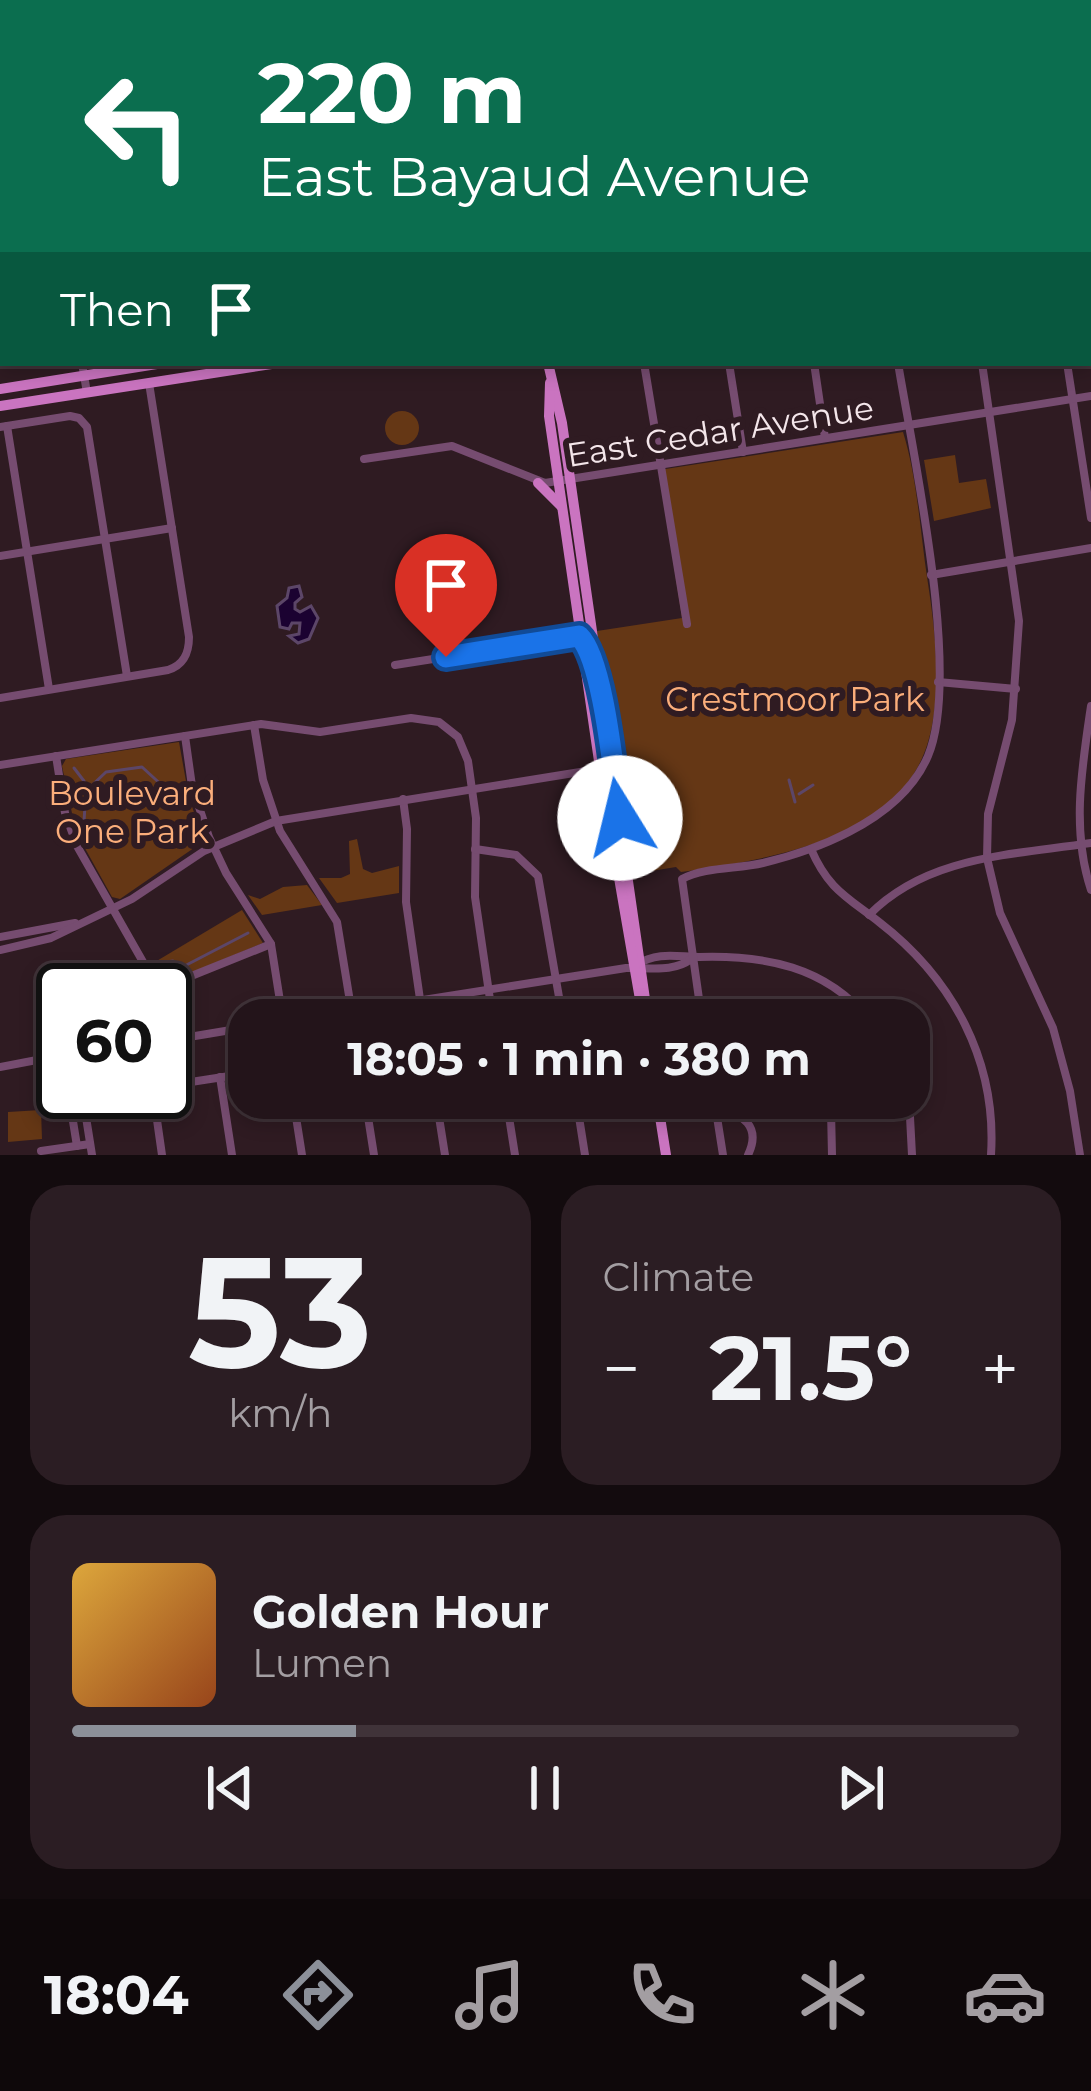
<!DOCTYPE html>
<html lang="en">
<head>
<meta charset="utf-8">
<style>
	:root { --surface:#23141a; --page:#2b1d23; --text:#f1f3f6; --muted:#a39ea2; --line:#403339; --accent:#8c9099 }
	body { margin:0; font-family:Montserrat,sans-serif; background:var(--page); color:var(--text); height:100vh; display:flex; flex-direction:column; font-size:45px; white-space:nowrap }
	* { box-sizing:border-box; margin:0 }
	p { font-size:39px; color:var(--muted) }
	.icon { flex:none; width:66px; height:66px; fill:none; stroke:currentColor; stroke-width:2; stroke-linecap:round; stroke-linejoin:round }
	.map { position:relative; height:1155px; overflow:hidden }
	.drawer { display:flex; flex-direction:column; gap:30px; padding:30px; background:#130b0e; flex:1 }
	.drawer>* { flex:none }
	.guide { position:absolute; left:0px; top:0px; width:1092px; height:366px; box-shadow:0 6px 18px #0003,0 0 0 3px var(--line); background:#0b6e4f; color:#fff; overflow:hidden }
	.speed { position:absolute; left:36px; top:963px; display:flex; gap:24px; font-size:60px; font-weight:700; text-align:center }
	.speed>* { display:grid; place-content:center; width:156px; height:156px; border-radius:50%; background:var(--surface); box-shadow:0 6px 18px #0003,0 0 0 3px var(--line); line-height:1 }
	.speed .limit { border:6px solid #111; border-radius:18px; background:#fff; color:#111 }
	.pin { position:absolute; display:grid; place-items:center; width:102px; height:102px; color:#fff; margin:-123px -51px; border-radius:50% 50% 50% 0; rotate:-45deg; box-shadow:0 0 12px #0007 }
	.pin .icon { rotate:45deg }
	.me { position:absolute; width:132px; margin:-66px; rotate:351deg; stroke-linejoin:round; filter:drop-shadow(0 0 9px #0008) }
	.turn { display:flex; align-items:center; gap:42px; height:252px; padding:0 60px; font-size:54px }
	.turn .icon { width:156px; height:156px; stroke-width:2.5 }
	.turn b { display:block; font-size:84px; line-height:102px }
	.then { display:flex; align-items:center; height:114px; padding:0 60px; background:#0003; gap:24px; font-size:45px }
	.big { font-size:90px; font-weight:700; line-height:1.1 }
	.drawer .widget { flex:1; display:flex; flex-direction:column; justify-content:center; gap:18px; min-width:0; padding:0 42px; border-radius:36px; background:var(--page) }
	.drawer .dial { align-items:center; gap:0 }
	.dial b { font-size:156px; line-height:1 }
	.song { display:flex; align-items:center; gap:36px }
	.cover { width:144px; height:144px; border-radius:18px; background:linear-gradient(135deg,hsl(40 70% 55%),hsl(20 70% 35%)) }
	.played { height:12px; border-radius:6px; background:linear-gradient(90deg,var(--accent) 30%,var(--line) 30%) }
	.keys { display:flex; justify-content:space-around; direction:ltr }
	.heat { display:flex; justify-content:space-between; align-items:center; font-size:66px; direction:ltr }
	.drawer .tiles { flex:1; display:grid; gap:30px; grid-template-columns:1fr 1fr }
	.widget:last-child { grid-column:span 2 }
	.trip { position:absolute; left:228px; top:999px; width:702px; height:120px; border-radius:36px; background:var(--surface); box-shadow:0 6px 18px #0003,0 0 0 3px var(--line); font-weight:700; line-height:120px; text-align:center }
	.dock { display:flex; height:192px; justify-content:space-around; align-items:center; background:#0e080a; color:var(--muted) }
	.dock .icon { width:84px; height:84px }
	.dock .on { color:var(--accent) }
	.dock b { font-size:54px; color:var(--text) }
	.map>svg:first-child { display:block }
	.green { fill:#653715 }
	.water { fill:#1b0231; stroke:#5c4668; stroke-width:3 }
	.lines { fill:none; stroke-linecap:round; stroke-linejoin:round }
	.stream { stroke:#5c4668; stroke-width:3 }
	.minor { stroke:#764c70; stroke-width:8 }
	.major { stroke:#ca74c0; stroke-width:10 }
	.route-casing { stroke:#114b97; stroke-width:30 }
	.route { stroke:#1a73e8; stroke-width:21 }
	.labels { text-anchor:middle; stroke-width:12; stroke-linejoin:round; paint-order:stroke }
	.street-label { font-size:33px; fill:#f4e6ea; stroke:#2f1b22 }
	.park-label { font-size:33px; fill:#fbae7b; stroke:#2f1b22 }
</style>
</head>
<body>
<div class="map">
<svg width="1091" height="1155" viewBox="0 0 1091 1155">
	<rect width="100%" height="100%" fill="#2f1b22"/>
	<g class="green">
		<circle cx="402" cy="428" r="17"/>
		<path d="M903,432C917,477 920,529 927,577C935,628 943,692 928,742C899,841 768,859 681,872L676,867L633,874L597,631L682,618L659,470Z"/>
		<path d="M955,455L959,483L986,479L991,508L934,521L924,460Z"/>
		<path d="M179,742L189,798L204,841L120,899L112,897L76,832L62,766L66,759Z"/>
		<path d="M357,839L363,869L372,873L399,866V893L337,903L319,878H341L350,874L349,841Z"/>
		<path d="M307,885L322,905L262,915L248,895L260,899L283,887Z"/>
		<path d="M242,910L263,943L166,983L155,962Z"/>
		<path d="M41,1110L42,1139L8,1142V1112Z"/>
	</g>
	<path class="water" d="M299,586L302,597L295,603V609L300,612L311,606L318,618L309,639L298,643L289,636L299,634L300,623H292L289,629L280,627L277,606L287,598L289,588Z"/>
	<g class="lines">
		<g class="stream">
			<path d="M74,768L84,781L86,791"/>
			<path d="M789,780L795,802"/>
			<path d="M799,794L813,785"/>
			<path d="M84,821L86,791L106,772L142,767L166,789"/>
			<path d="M166,962L173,961L177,967"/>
			<path d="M171,973L248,933"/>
		</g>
		<g class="minor">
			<path d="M23,0V3"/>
			<path d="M107,0V3"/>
			<path d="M274,0L275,3"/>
			<path d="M352,0L353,3"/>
			<path d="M579,0V3"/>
			<path d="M664,0L665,3"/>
			<path d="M750,0L751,3"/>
			<path d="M837,0V3"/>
			<path d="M921,0L922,3"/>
			<path d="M1008,0V3"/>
			<path d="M221,3L239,0"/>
			<path d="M1089,36H1091"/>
			<path d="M0,39L3,38"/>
			<path d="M0,283L3,285"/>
			<path d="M82,363L87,393"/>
			<path d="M644,363L687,624"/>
			<path d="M729,363L743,452"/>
			<path d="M814,363L825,438"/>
			<path d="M982,363L1019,621L1012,720L988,814L987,858L1000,913L1053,1028L1070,1091L1080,1155"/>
			<path d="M1067,363L1091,518"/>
			<path d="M7,426L49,689"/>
			<path d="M0,427L70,416L79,418L87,427L127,676"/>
			<path d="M364,459L452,446L545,483L1091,396"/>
			<path d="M0,556L172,528"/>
			<path d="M931,575L1091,548"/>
			<path d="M395,665L579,636"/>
			<path d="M938,682L1016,689"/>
			<path d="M0,698L168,670C184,665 189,653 189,637L149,383"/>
			<path d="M1091,706C1082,767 1071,830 1091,890"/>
			<path d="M254,725L263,780L280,831L337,922L353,1020"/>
			<path d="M185,736L192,786L209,837L226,873L271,944L283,1020"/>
			<path d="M56,756L65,813L77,846L159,990"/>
			<path d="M0,765L261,724L320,732L411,718L439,722L458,737L468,761L476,818L475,897L493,1020"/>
			<path d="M403,799L407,829L406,902L423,1020"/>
			<path d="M475,849L516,855L538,876L563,1020"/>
			<path d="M811,849C828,889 847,897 879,922C953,979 997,1061 991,1155"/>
			<path d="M869,915C928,855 1014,855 1091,843"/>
			<path d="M0,937L75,923"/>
			<path d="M0,950L51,938L132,899L204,851L276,821L605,768"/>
			<path d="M636,965C658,951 678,957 699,957C764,955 826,966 869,1020"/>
			<path d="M159,989L271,944"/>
			<path d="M165,1010L170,1040"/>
			<path d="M296,1020L626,968C648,967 673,973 691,959"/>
			<path d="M702,1020L682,879C704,867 737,869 763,863C792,856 822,846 849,832C882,815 913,791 928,756C962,675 913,455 898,363"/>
			<path d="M165,1041L249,1027"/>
			<path d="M0,1067L63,1055"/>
			<path d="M220,1077L232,1155"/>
			<path d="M165,1086L249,1073"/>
			<path d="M82,1092L92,1155"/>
			<path d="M153,1092L162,1155"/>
			<path d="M293,1098L302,1155"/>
			<path d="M365,1098L374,1155"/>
			<path d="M436,1098L445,1155"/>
			<path d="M506,1098L515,1155"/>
			<path d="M576,1098L585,1155"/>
			<path d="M714,1098L723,1155"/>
			<path d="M825,1098L831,1110L832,1155"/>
			<path d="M909,1098L912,1155"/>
			<path d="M83,1099L126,1092"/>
			<path d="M71,1109L77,1146"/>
			<path d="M716,1114C744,1110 761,1128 748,1155"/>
			<path d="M41,1151L90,1144"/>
		</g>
		<g class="major">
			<path d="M485,0L486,3"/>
			<path d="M496,0V3"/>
			<path d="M1089,216H1091"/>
			<path d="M1089,232L1091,231"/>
			<path d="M548,363L562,423L648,1020"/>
			<path d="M550,383L549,416L600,768L642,1011"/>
			<path d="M0,389L163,363"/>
			<path d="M0,406L278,363"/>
			<path d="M538,483L561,506"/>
			<path d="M657,1098L666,1155"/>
		</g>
	</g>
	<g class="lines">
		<g class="route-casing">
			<path id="route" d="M446,657L579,636C604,660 614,779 620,818"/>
		</g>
		<use href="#route" class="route"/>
	</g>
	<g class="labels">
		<g class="street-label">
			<text transform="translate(720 431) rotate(-9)" y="12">East Cedar Avenue</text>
		</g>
		<g class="park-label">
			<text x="795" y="711">Crestmoor Park</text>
			<text x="132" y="805">Boulevard<tspan x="132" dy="38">One Park</tspan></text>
		</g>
	</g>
</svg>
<div class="speed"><div class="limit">60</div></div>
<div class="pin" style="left:446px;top:657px;background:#d93025"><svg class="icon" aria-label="arrive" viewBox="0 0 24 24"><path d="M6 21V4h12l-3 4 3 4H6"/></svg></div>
<svg class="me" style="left:620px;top:818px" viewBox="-20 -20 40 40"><circle r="19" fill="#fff"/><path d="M0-13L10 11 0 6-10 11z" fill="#1a73e8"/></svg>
<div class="trip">18:05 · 1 min · 380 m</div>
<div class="guide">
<div class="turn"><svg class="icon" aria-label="left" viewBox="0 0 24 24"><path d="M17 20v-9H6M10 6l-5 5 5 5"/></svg><div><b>220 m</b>East Bayaud Avenue</div></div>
<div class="then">Then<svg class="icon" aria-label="arrive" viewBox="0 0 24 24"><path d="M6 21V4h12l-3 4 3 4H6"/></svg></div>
</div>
</div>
<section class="drawer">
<div class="tiles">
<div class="widget dial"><b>53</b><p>km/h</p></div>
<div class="widget"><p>Climate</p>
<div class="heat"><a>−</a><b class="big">21.5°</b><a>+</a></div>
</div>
<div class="widget">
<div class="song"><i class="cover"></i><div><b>Golden Hour</b><p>Lumen</p></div></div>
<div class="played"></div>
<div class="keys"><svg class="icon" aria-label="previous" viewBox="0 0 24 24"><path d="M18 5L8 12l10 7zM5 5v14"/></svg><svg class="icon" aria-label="pause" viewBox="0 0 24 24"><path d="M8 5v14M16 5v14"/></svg><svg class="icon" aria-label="next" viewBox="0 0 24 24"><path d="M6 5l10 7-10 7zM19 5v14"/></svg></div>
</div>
</div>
</section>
<nav class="dock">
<b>18:04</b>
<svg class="icon on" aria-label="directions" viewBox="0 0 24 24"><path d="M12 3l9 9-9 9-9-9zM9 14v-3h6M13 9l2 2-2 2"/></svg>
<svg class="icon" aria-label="music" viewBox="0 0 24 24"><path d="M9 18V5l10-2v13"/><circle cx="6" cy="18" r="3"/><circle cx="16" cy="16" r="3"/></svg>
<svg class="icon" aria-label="phone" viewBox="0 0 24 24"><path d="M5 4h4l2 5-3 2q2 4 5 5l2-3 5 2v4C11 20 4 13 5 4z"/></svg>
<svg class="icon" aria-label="climate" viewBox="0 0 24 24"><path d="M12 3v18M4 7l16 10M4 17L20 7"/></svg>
<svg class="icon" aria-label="car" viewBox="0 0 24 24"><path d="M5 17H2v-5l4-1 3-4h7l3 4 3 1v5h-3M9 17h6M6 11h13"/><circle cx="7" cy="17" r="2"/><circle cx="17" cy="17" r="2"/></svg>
</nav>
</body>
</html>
